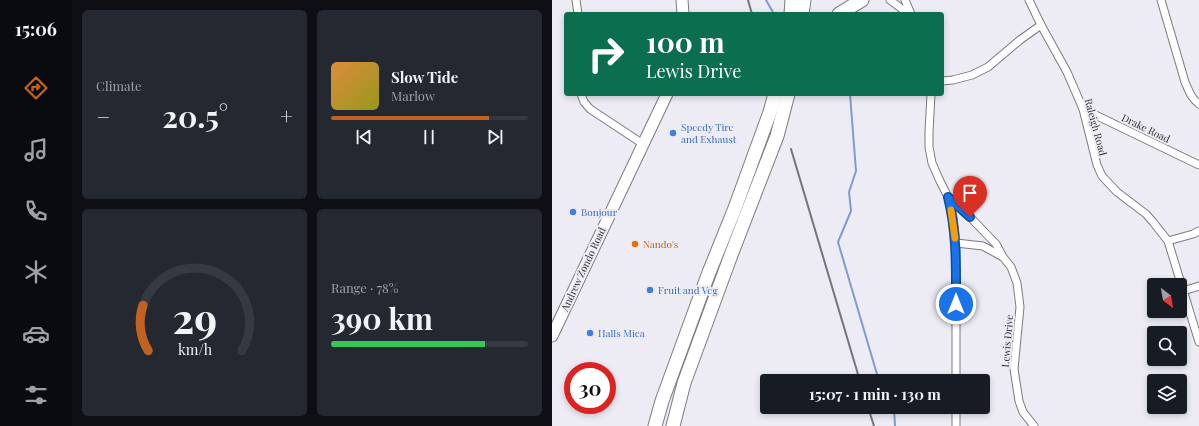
<!DOCTYPE html>
<html lang="en">
<head>
<meta charset="utf-8">
<style>
	:root { --surface:#171b24; --page:#242831; --text:#f1f3f6; --muted:#9ea1a6; --line:#363941; --accent:#c36123 }
	body { margin:0; font-family:"Playfair Display",serif; background:var(--page); color:var(--text); height:100vh; display:flex; flex-direction:column; font-size:15px; white-space:nowrap }
	* { box-sizing:border-box; margin:0 }
	p { font-size:13px; color:var(--muted) }
	.icon { flex:none; width:22px; height:22px; fill:none; stroke:currentColor; stroke-width:2; stroke-linecap:round; stroke-linejoin:round }
	.map { position:relative; flex:1; overflow:hidden }
	.side { display:flex; flex-direction:column; gap:10px; padding:10px; background:#0d0f14; width:480px }
	.side>* { flex:none }
	.top-card { position:absolute; left:12px; top:12px; width:380px; height:84px; border-radius:4px; box-shadow:0 2px 6px #0003; background:#0b6e4f; color:#fff; overflow:hidden }
	.needle { width:26px; rotate:149deg }
	.controls { position:absolute; left:595px; top:278px; display:grid; gap:8px }
	.controls a { display:grid; place-items:center; width:40px; height:40px; border-radius:4px; background:var(--surface); box-shadow:0 2px 6px #0003; font-size:20px }
	.speed { position:absolute; left:12px; top:362px; display:flex; gap:8px; font-size:20px; font-weight:700; text-align:center }
	.speed>* { display:grid; place-content:center; width:52px; height:52px; border-radius:50%; background:var(--surface); box-shadow:0 2px 6px #0003; line-height:1 }
	.speed .limit { border:6px solid #d22; background:#fff; color:#111 }
	.pin { position:absolute; display:grid; place-items:center; width:34px; height:34px; color:#fff; margin:-41px -17px; border-radius:50% 50% 50% 0; rotate:-45deg; box-shadow:0 0 4px #0007 }
	.pin .icon { rotate:45deg }
	.me { position:absolute; width:44px; margin:-22px; rotate:0deg; stroke-linejoin:round; filter:drop-shadow(0 0 3px #0008) }
	.turn { display:flex; align-items:center; gap:14px; height:84px; padding:0 16px; font-size:18px }
	.turn .icon { width:52px; height:52px; stroke-width:2.5 }
	.turn b { display:block; font-size:28px; line-height:34px }
	.big { font-size:30px; font-weight:700; line-height:1.1 }
	.side .tile { flex:1; display:flex; flex-direction:column; justify-content:center; gap:6px; min-width:0; padding:0 14px; border-radius:6px; background:var(--page) }
	.side .dial { align-items:center; gap:0 }
	.dial svg { height:104px; overflow:visible; fill:none; stroke:var(--line); stroke-width:7; stroke-linecap:round; text-anchor:middle }
	.dial text { fill:var(--text); stroke:none }
	.song { display:flex; align-items:center; gap:12px }
	.cover { width:48px; height:48px; border-radius:6px; background:linear-gradient(135deg,hsl(30 70% 55%),hsl(60 70% 35%)) }
	.played { height:4px; border-radius:2px; background:linear-gradient(90deg,var(--accent) 80%,var(--line) 80%) }
	.keys { display:flex; justify-content:space-around; direction:ltr }
	.heat { display:flex; justify-content:space-between; align-items:center; font-size:22px; direction:ltr }
	.charge { height:6px; border-radius:3px; background:linear-gradient(90deg,#34c759 78%,var(--line) 0) }
	.side .tiles { flex:1; display:grid; gap:10px; grid-template-columns:repeat(2,1fr) }
	.trip { position:absolute; left:208px; top:374px; width:230px; height:40px; border-radius:4px; background:var(--surface); box-shadow:0 2px 6px #0003; font-weight:700; line-height:40px; text-align:center }
	main { display:flex; flex:1; min-height:0 }
	.tab-bar { display:flex; flex-direction:column; width:72px; justify-content:space-around; align-items:center; background:#090b0e; color:var(--muted) }
	.tab-bar .icon { width:28px; height:28px }
	.tab-bar .current { color:var(--accent) }
	.tab-bar b { font-size:18px; color:var(--text) }
	.map>svg:first-child { display:block }
	.lines { fill:none; stroke-linecap:round; stroke-linejoin:round }
	.stream { stroke:#819cca; stroke-width:2 }
	.street-casing { stroke:#7b7a82; stroke-width:9 }
	.primary-casing { stroke:#7b7a82; stroke-width:13 }
	.highway-casing { stroke:#7b7a82; stroke-width:15 }
	.street { stroke:#fff; stroke-width:7 }
	.primary { stroke:#fff; stroke-width:11 }
	.highway { stroke:#fff; stroke-width:13 }
	.rail { stroke:#757479; stroke-width:2 }
	.route-casing { stroke:#114b97; stroke-width:10 }
	.route { stroke:#1a73e8; stroke-width:7 }
	.slow { stroke:#f59e0b; stroke-width:7 }
	.shop-dot { fill:#3f7fe0; stroke:#edecf5; stroke-width:1.5 }
	.food-dot { fill:#e8710a; stroke:#edecf5; stroke-width:1.5 }
	.labels { text-anchor:middle; stroke-width:4; stroke-linejoin:round; paint-order:stroke }
	.shop-label { font-size:10px; fill:#366cbe; stroke:#edecf5; text-anchor:start }
	.street-label { font-size:10px; fill:#2c2c2f; stroke:#edecf5 }
	.food-label { font-size:10px; fill:#c56008; stroke:#edecf5; text-anchor:start }
</style>
</head>
<body>
<main>
<nav class="tab-bar">
<b>15:06</b>
<svg class="icon current" aria-label="directions" viewBox="0 0 24 24"><path d="M12 3l9 9-9 9-9-9zM9 14v-3h6M13 9l2 2-2 2"/></svg>
<svg class="icon" aria-label="music" viewBox="0 0 24 24"><path d="M9 18V5l10-2v13"/><circle cx="6" cy="18" r="3"/><circle cx="16" cy="16" r="3"/></svg>
<svg class="icon" aria-label="phone" viewBox="0 0 24 24"><path d="M5 4h4l2 5-3 2q2 4 5 5l2-3 5 2v4C11 20 4 13 5 4z"/></svg>
<svg class="icon" aria-label="climate" viewBox="0 0 24 24"><path d="M12 3v18M4 7l16 10M4 17L20 7"/></svg>
<svg class="icon" aria-label="car" viewBox="0 0 24 24"><path d="M5 17H2v-5l4-1 3-4h7l3 4 3 1v5h-3M9 17h6M6 11h13"/><circle cx="7" cy="17" r="2"/><circle cx="17" cy="17" r="2"/></svg>
<svg class="icon" aria-label="filters" viewBox="0 0 24 24"><path d="M4 7h16M4 17h16"/><circle cx="9" cy="7" r="2"/><circle cx="15" cy="17" r="2"/></svg>
</nav>
<section class="side">
<div class="tiles">
<div class="tile"><p>Climate</p>
<div class="heat"><a>−</a><b class="big">20.5°</b><a>+</a></div>
</div>
<div class="tile">
<div class="song"><i class="cover"></i><div><b>Slow Tide</b><p>Marlow</p></div></div>
<div class="played"></div>
<div class="keys"><svg class="icon" aria-label="previous" viewBox="0 0 24 24"><path d="M18 5L8 12l10 7zM5 5v14"/></svg><svg class="icon" aria-label="pause" viewBox="0 0 24 24"><path d="M8 5v14M16 5v14"/></svg><svg class="icon" aria-label="next" viewBox="0 0 24 24"><path d="M6 5l10 7-10 7zM19 5v14"/></svg></div>
</div>
<div class="tile dial"><svg viewBox="0 0 100 80">
<path d="M14 69A42 42 0 1 1 86 69"/>
<path d="M14 69A42 42 0 0 1 10 34" stroke="#c36123"/>
<text x="50" y="56" font-size="32" font-weight="700">29</text>
<text x="50" y="72" font-size="11">km/h</text>
</svg></div>
<div class="tile"><p>Range · 78%</p><b class="big">390 km</b><div class="charge"></div></div>
</div>
</section>
<div class="map">
<svg width="647" height="426" viewBox="0 0 647 426">
	<rect width="100%" height="100%" fill="#edecf5"/>
	<g class="lines">
		<g class="stream">
			<path d="M214,0L222,14"/>
			<path d="M298,94L304,171L297,192L299,211L286,242L327,381"/>
			<path d="M342,407L343,426"/>
		</g>
		<g class="street-casing">
			<g id="street">
				<path d="M24,0L26,14"/>
				<path d="M338,0L350,9L354,14"/>
				<path d="M353,0L359,14"/>
				<path d="M477,0L489,25L515,72L531,109L545,165L550,176L565,192L594,214L601,222L616,241L647,342"/>
				<path d="M609,0L633,82C637,91 639,98 647,104"/>
				<path d="M390,81L401,80L420,75L436,67L468,40L489,25"/>
				<path d="M29,94L32,102L38,109L91,144"/>
				<path d="M379,94L377,132V147L380,163L387,179L396,197L418,217L444,244L451,257L459,267L465,283L468,307L462,369L467,401L471,412L482,426"/>
				<path d="M531,109L647,165"/>
				<path d="M396,197L401,217L404,243V381"/>
				<path d="M616,241L641,234L647,231"/>
				<path d="M404,243L431,246L449,256"/>
				<path d="M631,291L647,286"/>
				<path d="M404,407V426"/>
			</g>
		</g>
		<g class="primary-casing">
			<g id="primary">
				<path d="M130,0L131,14"/>
				<path d="M0,336L115,94"/>
			</g>
		</g>
		<g class="highway-casing">
			<g id="highway">
				<path d="M239,14L240,0"/>
				<path d="M250,14L252,0"/>
				<path d="M287,14L310,0"/>
				<path d="M103,426L110,401L156,275L183,208L218,112L223,94"/>
				<path d="M121,426L132,383L179,255L225,136L236,94"/>
			</g>
		</g>
		<use href="#street" class="street"/>
		<use href="#primary" class="primary"/>
		<use href="#highway" class="highway"/>
		<g class="rail">
			<path d="M196,0L200,14"/>
			<path d="M239,149L308,381"/>
			<path d="M316,407L322,426"/>
		</g>
	</g>
	<g class="lines">
		<g class="route-casing">
			<path id="route" d="M404,304C404,267 405,233 396,197L418,217"/>
		</g>
		<use href="#route" class="route"/>
		<path class="slow" d="M399,210L403,238"/>
	</g>
	<g class="shop-dot">
		<circle cx="121" cy="133" r="4"/>
		<circle cx="21" cy="212" r="4"/>
		<circle cx="98" cy="290" r="4"/>
		<circle cx="38" cy="333" r="4"/>
	</g>
	<circle class="food-dot" cx="83" cy="244" r="4"/>
	<g class="labels">
		<g class="shop-label">
			<text x="129" y="131">Speedy Tire<tspan x="129" dy="12">and Exhaust</tspan></text>
			<text x="29" y="216">Bonjour</text>
			<text x="106" y="294">Fruit and Veg</text>
			<text x="46" y="337">Halls Mica</text>
		</g>
		<g class="street-label">
			<text transform="translate(544 127) rotate(75)" y="4">Raleigh Road</text>
			<text transform="translate(594 128) rotate(26)" y="4">Drake Road</text>
			<text transform="translate(31 269) rotate(-65)" y="4">Andrew Zondo Road</text>
			<text transform="translate(455 341) rotate(-85)" y="4">Lewis Drive</text>
		</g>
		<g class="food-label">
			<text x="91" y="248">Nando's</text>
		</g>
	</g>
</svg>
<div class="controls">
<a><svg class="needle" viewBox="-14 -14 28 28"><path d="M0-13l5 13h-10z" fill="#e53935"/><path d="M0 13l5-13h-10z" fill="#9ea1a6"/></svg></a>
<a><svg class="icon" aria-label="search" viewBox="0 0 24 24"><circle cx="10" cy="10" r="6"/><path d="M15 15l6 6"/></svg></a>
<a><svg class="icon" aria-label="layers" viewBox="0 0 24 24"><path d="M12 4l9 5-9 5-9-5zM3 14l9 5 9-5"/></svg></a>
</div>
<div class="speed"><div class="limit">30</div></div>
<div class="pin" style="left:418px;top:217px;background:#d93025"><svg class="icon" aria-label="arrive" viewBox="0 0 24 24"><path d="M6 21V4h12l-3 4 3 4H6"/></svg></div>
<svg class="me" style="left:404px;top:304px" viewBox="-20 -20 40 40"><circle r="17" fill="#1a73e8" stroke="#fff" stroke-width="3"/><path d="M0-11L8 9 0 5-8 9z" fill="#fff"/></svg>
<div class="trip">15:07 · 1 min · 130 m</div>
<div class="top-card">
<div class="turn"><svg class="icon" aria-label="right" viewBox="0 0 24 24"><path d="M7 20v-9h11M14 6l5 5-5 5"/></svg><div><b>100 m</b>Lewis Drive</div></div>
</div>
</div>
</main>
</body>
</html>
